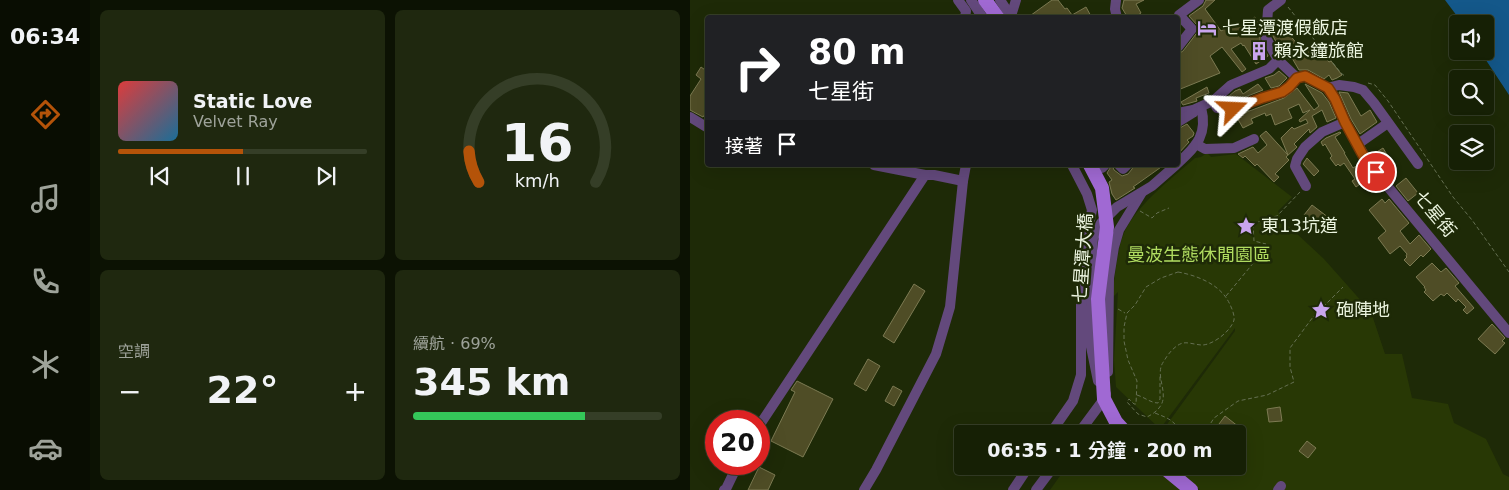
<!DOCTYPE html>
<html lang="zh-TW">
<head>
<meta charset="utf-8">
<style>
	:root { --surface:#162005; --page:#1f280f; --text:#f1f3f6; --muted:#9ea39a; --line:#353e27; --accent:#b45309 }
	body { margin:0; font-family:"DejaVu Sans","Noto Sans TC",sans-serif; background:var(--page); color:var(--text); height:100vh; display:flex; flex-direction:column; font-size:19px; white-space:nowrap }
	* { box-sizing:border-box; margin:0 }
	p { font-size:16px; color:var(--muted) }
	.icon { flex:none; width:28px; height:28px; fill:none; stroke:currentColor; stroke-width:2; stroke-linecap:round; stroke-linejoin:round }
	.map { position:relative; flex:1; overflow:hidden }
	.side { display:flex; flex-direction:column; gap:10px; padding:10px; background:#0c1203; width:600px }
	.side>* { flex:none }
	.top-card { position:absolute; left:15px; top:15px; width:475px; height:152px; border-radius:5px; box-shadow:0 5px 20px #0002,0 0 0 1px var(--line); background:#202124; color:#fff; overflow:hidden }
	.controls { position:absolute; left:759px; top:15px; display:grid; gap:10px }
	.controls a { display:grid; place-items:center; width:45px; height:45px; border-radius:5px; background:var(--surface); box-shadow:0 5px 20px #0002,0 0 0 1px var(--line); font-size:25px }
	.speed { position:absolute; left:15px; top:410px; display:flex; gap:10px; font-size:25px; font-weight:700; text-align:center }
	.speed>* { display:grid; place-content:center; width:65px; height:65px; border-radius:50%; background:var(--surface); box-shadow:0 5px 20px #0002,0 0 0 1px var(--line); line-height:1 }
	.speed .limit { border:8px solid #d22; background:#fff; color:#111 }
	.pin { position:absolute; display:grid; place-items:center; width:42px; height:42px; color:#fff; margin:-21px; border:2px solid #fff; border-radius:50%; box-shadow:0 1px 5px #0007 }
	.me { position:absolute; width:55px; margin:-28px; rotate:69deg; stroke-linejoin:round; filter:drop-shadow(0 0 4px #0008) }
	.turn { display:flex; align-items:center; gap:18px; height:105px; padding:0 20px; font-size:22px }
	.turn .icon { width:65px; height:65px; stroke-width:2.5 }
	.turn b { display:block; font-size:35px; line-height:42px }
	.then { display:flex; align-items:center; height:48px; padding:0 20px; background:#0003; gap:10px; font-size:19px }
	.big { font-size:38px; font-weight:600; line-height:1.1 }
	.side .widget { flex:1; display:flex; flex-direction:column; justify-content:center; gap:8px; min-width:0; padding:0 18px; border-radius:8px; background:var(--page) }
	.side .dial { align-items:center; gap:0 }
	.dial svg { height:130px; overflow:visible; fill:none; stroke:var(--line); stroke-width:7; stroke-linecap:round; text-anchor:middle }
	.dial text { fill:var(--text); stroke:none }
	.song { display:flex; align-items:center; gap:15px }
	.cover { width:60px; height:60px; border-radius:8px; background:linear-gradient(135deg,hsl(0 70% 55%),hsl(200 70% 35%)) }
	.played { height:5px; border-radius:2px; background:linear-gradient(90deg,var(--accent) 50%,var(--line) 50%) }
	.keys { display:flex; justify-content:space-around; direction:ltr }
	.heat { display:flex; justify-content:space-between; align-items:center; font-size:28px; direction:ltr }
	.charge { height:8px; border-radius:4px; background:linear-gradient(90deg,#34c759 69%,var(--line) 0) }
	.side .tiles { flex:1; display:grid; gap:10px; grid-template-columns:repeat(2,1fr) }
	.trip { position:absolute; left:264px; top:425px; width:292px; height:50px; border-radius:5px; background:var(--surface); box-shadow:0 5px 20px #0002,0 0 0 1px var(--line); font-weight:600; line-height:50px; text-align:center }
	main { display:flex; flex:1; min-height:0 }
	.tabs { display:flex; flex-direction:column; width:90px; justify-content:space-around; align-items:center; background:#090d02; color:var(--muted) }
	.tabs .icon { width:35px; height:35px }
	.tabs .on { color:var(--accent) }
	.tabs b { font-size:22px; color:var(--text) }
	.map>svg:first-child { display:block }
	.green { fill:#283805 }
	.water { fill:#14588a }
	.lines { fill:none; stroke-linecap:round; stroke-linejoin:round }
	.stream { stroke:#14588a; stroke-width:2 }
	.building { fill:#4f4d26; stroke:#7c7a52 }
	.path { stroke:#657052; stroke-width:1; stroke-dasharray:4 2.5; stroke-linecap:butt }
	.minor { stroke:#63497c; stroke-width:10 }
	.major { stroke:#a069d3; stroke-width:14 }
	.route-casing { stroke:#753606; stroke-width:12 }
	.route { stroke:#b45309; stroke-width:9 }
	.labels { text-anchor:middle; stroke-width:5; stroke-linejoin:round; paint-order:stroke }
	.poi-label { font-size:18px; fill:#ecf5e0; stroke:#1e2a07; text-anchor:start }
	.street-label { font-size:18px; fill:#ecf5e0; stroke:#1e2a07 }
	.park-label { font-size:18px; fill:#b0dc60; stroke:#1e2a07 }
</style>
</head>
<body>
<main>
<nav class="tabs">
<b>06:34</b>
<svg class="icon on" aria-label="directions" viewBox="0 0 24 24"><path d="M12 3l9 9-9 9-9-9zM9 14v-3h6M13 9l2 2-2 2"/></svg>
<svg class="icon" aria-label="music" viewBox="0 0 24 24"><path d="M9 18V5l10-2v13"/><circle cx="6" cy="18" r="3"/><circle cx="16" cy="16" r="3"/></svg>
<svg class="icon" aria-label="phone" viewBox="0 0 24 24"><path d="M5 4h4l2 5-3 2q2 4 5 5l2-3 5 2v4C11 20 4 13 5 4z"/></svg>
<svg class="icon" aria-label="climate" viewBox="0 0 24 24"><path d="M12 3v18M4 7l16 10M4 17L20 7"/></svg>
<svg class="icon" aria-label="car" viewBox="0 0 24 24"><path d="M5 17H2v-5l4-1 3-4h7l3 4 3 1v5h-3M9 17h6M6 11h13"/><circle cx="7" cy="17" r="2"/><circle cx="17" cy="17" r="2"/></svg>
</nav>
<section class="side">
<div class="tiles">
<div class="widget">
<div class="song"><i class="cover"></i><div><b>Static Love</b><p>Velvet Ray</p></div></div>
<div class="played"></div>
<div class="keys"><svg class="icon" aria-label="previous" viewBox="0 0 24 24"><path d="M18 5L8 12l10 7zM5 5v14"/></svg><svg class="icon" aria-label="pause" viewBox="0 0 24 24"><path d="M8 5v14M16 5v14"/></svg><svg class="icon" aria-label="next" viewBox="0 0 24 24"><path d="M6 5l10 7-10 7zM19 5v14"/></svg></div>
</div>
<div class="widget dial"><svg viewBox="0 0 100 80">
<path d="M14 69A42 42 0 1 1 86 69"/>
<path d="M14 69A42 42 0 0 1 8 50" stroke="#b45309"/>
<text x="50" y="56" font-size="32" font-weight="700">16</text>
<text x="50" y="72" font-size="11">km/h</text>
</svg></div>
<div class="widget"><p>空調</p>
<div class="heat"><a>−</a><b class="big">22°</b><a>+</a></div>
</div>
<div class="widget"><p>續航 · 69%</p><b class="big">345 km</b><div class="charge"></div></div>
</div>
</section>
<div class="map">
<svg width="819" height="490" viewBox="0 0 819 490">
	<rect width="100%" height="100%" fill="#1e2a07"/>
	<g class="green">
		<path d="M517,153L521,157L546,154L602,197L588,211L591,219L634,259L681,312L695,354H712L722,398L758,404L764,423L796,439L813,474L819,477V490H510L481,466H548V434H470L545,331V328L470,429L426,387L424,360L428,292L422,298C425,278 427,244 437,227C450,203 484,176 505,158L511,157Z"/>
		<path d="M377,466H467L496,490H360Z"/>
	</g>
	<path class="water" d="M755,0H819V95L790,51H795V24H773Z"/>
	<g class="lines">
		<path class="stream" d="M268,167L269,165"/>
	</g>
	<g class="building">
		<path d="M362,0H368L375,9L377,8L382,15L396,7L402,18H337Z"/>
		<path d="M434,0H454L446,4L451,13L444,18H438L432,8Z"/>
		<path d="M516,0H525L515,9L531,31L548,22L550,26L565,17L570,25V41L578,56L566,64L554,45L553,46L551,43L541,49L556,69L552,72L532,47L520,56L530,73L488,90V54L493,51L509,30L507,25L499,16L513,6Z"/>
		<path d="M593,27L614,52L624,44L639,62L641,61L652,75L647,78L642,80L639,75L634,79L618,70H609L602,58L599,60L590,49L583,36V34Z"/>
		<path d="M11,67L18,72V110L13,117L0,110V96L11,79L6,75Z"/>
		<path d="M589,71L597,78L589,86L581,88L575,78L584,75Z"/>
		<path d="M568,84L573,90L542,102L533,101L545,91L550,89L553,94Z"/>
		<path d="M615,84L632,93L639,102L646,118L637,122L632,110L622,116L627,127L620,133L619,129L604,144L607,147L596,157L599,160L585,174L589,177L584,182L567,164L565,166L555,156L553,158L548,154L563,147L568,153L577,145L570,136L576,131L598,155L591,138L602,127L604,129L618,123L616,119L610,122L609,120L620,110L613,113L609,104L598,109L602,118L585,125L581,114L576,116L575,113L561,119L563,123L553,128L546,116L594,98L607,88L624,110L629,106Z"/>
		<path d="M517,87L519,93L506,98L507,101L493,105L491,102Z"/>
		<path d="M649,92L658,93L671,116L680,110L687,122L670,134L661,119Z"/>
		<path d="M497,124L504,133L503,136L497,140L499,142L488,154V129Z"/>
		<path d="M650,132L651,133L645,137L655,153H654L663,168L668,165L677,179L666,187L662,181L665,179L654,163L650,166L648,164L646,166L640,158L642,156L635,144L633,146L631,142L636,138Z"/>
		<path d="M693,148L702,163L692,169L682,155Z"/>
		<path d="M617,158L629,171L624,176L613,164Z"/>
		<path d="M422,165L424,170L432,176L438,174L442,169L444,165H474L443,187L445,188L426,200L422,194L419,182L422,180L417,173Z"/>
		<path d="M716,178L728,193L718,201L706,186Z"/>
		<path d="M692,199L695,203L699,199L719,223L710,231L720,244L729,235L741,249L733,257L731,255L720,266L714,260L717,257L716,256L717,254L710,246L700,254L688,238L696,231L679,210Z"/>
		<path d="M622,205L643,221L637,228L624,218L622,221L614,215Z"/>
		<path d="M742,263L751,272L756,268L769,283L765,286L784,308L777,314L773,310L776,307L768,299L766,302L757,293L754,296L751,294L743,301L734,292L736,290L734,287H735L726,277Z"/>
		<path d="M224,284L235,291L204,343L193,336Z"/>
		<path d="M802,324L815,338L812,341L815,343L805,354L788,339Z"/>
		<path d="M178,359L190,366L176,391L164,384Z"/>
		<path d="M107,381L143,399L113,457L81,441L105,392L101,390Z"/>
		<path d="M203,386L212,391L204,406L195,401Z"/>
		<path d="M590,407L592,421L579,422L577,409Z"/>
		<path d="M535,416L549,427L544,434H541L529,424Z"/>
		<path d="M617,441L626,448L618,458L609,451Z"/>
		<path d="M69,467L85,475L78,490H58Z"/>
	</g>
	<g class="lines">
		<g class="path">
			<path d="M598,7L651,73L656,77"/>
			<path d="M678,83L685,85L698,101L763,197L782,220L819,272"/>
			<path d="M450,211L462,218L467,213L479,208"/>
			<path d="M488,272C505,275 527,283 537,299C540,304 545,314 544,320C541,331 523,345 512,345C506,345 499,342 493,343C485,345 478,354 474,361C463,375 481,394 469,408C466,412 461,415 457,417L448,414L437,402L439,399L444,404H446L447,381L438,360L434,341V327L437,313L445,305L456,287L471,278Z"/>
			<path d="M536,296L565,261L576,244L564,241L563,225L574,219L587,216L610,192"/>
			<path d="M428,309L435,313"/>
			<path d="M447,395C454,397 461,403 468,403L470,399V375"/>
			<path d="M465,413C477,418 486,420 490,434"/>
			<path d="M514,434L524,418L548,401L577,395L604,382L600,367V348L623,317L653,287"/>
		</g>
		<g class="minor">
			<path d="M268,0L276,11L275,18"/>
			<path d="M281,0L293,18"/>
			<path d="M310,0L322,18"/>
			<path d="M426,0L425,9L427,18"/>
			<path d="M591,0L578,10L576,38L588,60L607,78L615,76L637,88L645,99L655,122L679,164L819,333"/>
			<path d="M321,16L326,0"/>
			<path d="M488,47L502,29L489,15L509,0"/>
			<path d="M637,88L649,85L664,87L673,90L684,103L728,164"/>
			<path d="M523,101L527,108L543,109L572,98L592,92L599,87L607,78"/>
			<path d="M488,113L503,110L523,101L541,85L579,69L588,60"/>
			<path d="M0,117L18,128"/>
			<path d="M488,122L504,112"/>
			<path d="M506,144L515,149L544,148L564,139"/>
			<path d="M668,144L698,123"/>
			<path d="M488,163C507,146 518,134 511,107"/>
			<path d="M184,165L235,175H244L273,181L276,165"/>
			<path d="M429,165L433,169L437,165"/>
			<path d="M412,168L415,165"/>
			<path d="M616,186L605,166L607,159L615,147L632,132L655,122"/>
			<path d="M418,372L419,278L424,247L429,230L451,194"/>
			<path d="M408,381L399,337L400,276L403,238L411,223L427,207L462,186L486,165"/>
			<path d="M69,426L235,175"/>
			<path d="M360,434L383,401L391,375V306L396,240L402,210L397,194L382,165"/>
			<path d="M388,434L414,399L416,394"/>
			<path d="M34,490L36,489L48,464"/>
			<path d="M174,490L186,470L246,354L260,307L273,181"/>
			<path d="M323,490L339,466"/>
			<path d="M346,490L364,466"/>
			<path d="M588,490L591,486"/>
		</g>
		<g class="major">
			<path d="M295,0L308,18"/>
			<path d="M400,165L412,188L417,227L408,299L414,399L426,422L437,434"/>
			<path d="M472,466L501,490"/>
		</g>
	</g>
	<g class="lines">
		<g class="route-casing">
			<path id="route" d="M543,109L572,98L592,92L599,87L607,78L615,76L638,88L645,99L655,122L674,157L686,172"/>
		</g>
		<use href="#route" class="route"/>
	</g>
	<defs>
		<g id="hotel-bare" transform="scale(1.5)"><path d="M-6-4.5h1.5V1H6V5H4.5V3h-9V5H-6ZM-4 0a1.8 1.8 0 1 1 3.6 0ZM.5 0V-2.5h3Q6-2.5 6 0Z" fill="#c9a5ee" stroke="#1e2a07" stroke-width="2.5" paint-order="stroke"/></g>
		<g id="building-bare" transform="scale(1.5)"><path d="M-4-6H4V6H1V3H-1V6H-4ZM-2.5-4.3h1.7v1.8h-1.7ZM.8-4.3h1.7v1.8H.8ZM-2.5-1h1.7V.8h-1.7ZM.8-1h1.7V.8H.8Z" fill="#c9a5ee" stroke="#1e2a07" stroke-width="2.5" paint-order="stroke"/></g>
		<g id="sight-bare" transform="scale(1.5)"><path d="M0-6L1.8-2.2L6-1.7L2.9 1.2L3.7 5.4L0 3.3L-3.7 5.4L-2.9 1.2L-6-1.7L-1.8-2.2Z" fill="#c9a5ee" stroke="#1e2a07" stroke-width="2.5" paint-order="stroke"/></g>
	</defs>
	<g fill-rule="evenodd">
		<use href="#hotel-bare" x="517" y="28"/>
		<use href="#building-bare" x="569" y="51"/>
		<use href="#sight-bare" x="556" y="226"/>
		<use href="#sight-bare" x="631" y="310"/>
	</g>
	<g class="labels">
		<g class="poi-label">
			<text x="532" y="34">七星潭渡假飯店</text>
			<text x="584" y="57">賴永鐘旅館</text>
			<text x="571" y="232">東13坑道</text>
			<text x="646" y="316">砲陣地</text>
		</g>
		<g class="street-label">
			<text transform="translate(745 214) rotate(50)" y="6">七星街</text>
			<text transform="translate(393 258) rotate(-86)" y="6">七星潭大橋</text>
		</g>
		<g class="park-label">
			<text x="509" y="261">曼波生態休閒園區</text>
		</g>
	</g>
</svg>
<div class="controls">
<a><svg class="icon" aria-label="sound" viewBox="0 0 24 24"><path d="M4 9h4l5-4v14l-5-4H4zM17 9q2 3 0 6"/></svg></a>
<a><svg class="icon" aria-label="search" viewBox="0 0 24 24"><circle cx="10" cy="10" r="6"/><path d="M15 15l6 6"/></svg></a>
<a><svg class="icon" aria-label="layers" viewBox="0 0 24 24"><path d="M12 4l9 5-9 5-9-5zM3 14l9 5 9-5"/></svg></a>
</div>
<div class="speed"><div class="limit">20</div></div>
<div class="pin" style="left:686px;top:172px;background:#d93025"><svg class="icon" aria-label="arrive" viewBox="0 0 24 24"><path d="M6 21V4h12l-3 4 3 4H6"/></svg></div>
<svg class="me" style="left:543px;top:109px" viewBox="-20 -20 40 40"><path d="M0-17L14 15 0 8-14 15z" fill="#b45309" stroke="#fff" stroke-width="4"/></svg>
<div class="trip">06:35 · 1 分鐘 · 200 m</div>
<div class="top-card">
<div class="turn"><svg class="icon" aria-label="right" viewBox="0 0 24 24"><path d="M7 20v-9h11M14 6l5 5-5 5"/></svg><div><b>80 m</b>七星街</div></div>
<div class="then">接著<svg class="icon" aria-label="arrive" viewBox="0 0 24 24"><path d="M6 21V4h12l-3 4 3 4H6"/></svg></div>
</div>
</div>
</main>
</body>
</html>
